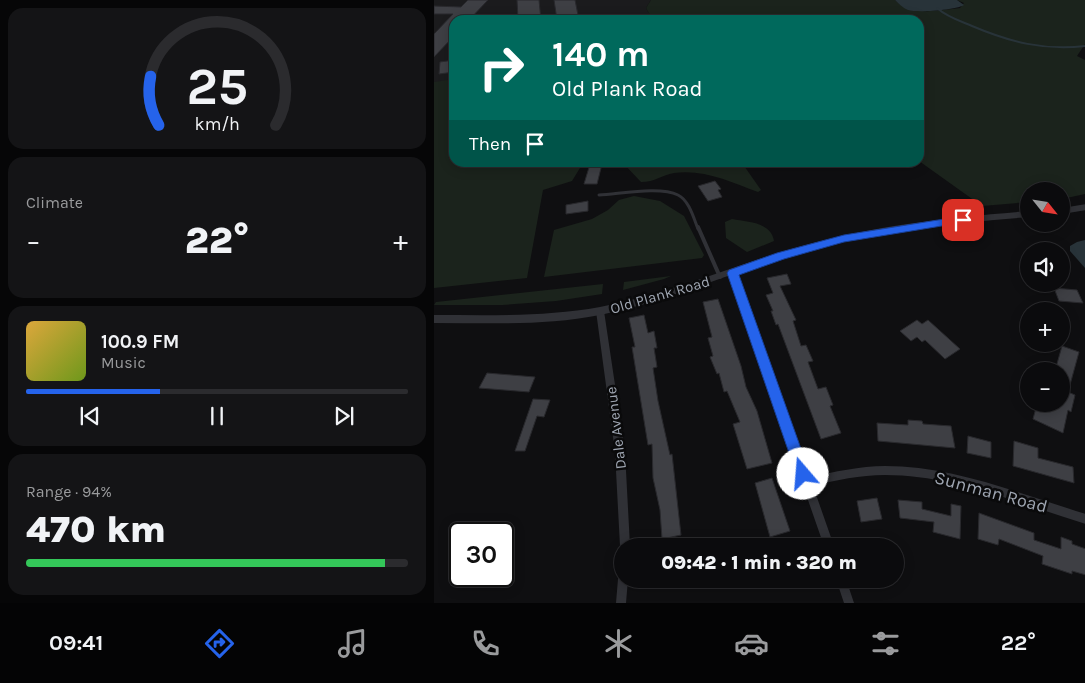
<!DOCTYPE html>
<html lang="en">
<head>
<meta charset="utf-8">
<style>
	:root { --surface:#0b0b0d; --page:#141416; --text:#f1f3f6; --muted:#9a9b9d; --line:#2b2b2e; --accent:#2563eb }
	body { margin:0; font-family:Karla,sans-serif; background:var(--page); color:var(--text); height:100vh; display:flex; flex-direction:column; font-size:19px; white-space:nowrap }
	* { box-sizing:border-box; margin:0 }
	p { font-size:16px; color:var(--muted) }
	.icon { flex:none; width:28px; height:28px; fill:none; stroke:currentColor; stroke-width:2; stroke-linecap:round; stroke-linejoin:round }
	.map { position:relative; flex:1; overflow:hidden }
	.drawer { display:flex; flex-direction:column; gap:8px; padding:8px; background:#060607; width:434px }
	.drawer>* { flex:none }
	.guide { position:absolute; left:15px; top:15px; width:475px; height:152px; border-radius:15px; box-shadow:0 2px 12px #0003,0 0 0 1px var(--line); background:#00695c; color:#fff; overflow:hidden }
	.needle { width:32px; rotate:120deg }
	.tools { position:absolute; left:586px; top:182px; display:grid; gap:10px }
	.tools a { display:grid; place-items:center; width:50px; height:50px; border-radius:50%; background:var(--surface); box-shadow:0 2px 12px #0003,0 0 0 1px var(--line); font-size:25px }
	.speed { position:absolute; left:15px; top:522px; display:flex; gap:10px; font-size:25px; font-weight:700; text-align:center }
	.speed>* { display:grid; place-content:center; width:65px; height:65px; border-radius:50%; background:var(--surface); box-shadow:0 2px 12px #0003,0 0 0 1px var(--line); line-height:1 }
	.speed .limit { border:2px solid #111; border-radius:8px; background:#fff; color:#111 }
	.pin { position:absolute; display:grid; place-items:center; width:42px; height:42px; color:#fff; margin:-21px; border-radius:10px; box-shadow:0 2px 8px #0006 }
	.me { position:absolute; width:55px; margin:-28px; rotate:342deg; stroke-linejoin:round; filter:drop-shadow(0 0 4px #0008) }
	.turn { display:flex; align-items:center; gap:18px; height:105px; padding:0 20px; font-size:22px }
	.turn .icon { width:65px; height:65px; stroke-width:2.5 }
	.turn b { display:block; font-size:35px; line-height:42px }
	.then { display:flex; align-items:center; height:48px; padding:0 20px; background:#0003; gap:10px; font-size:19px }
	.big { font-size:38px; font-weight:800; line-height:1.1 }
	.drawer .widget { flex:1; display:flex; flex-direction:column; justify-content:center; gap:8px; min-width:0; padding:0 18px; border-radius:15px; background:var(--page) }
	.drawer .dial { align-items:center; gap:0 }
	.dial svg { height:130px; overflow:visible; fill:none; stroke:var(--line); stroke-width:7; stroke-linecap:round; text-anchor:middle }
	.dial text { fill:var(--text); stroke:none }
	.song { display:flex; align-items:center; gap:15px }
	.cover { width:60px; height:60px; border-radius:8px; background:linear-gradient(135deg,hsl(40 70% 55%),hsl(80 70% 35%)) }
	.played { height:5px; border-radius:2px; background:linear-gradient(90deg,var(--accent) 35%,var(--line) 35%) }
	.keys { display:flex; justify-content:space-around; direction:ltr }
	.heat { display:flex; justify-content:space-between; align-items:center; font-size:28px; direction:ltr }
	.charge { height:8px; border-radius:4px; background:linear-gradient(90deg,#34c759 94%,var(--line) 0) }
	.trip { position:absolute; left:180px; top:538px; width:290px; height:50px; border-radius:25px; background:var(--surface); box-shadow:0 2px 12px #0003,0 0 0 1px var(--line); font-weight:800; line-height:50px; text-align:center }
	.tabs { display:flex; height:80px; justify-content:space-around; align-items:center; background:#040405; color:var(--muted) }
	.tabs .icon { width:35px; height:35px }
	.tabs .on { color:var(--accent) }
	.tabs b { font-size:22px; color:var(--text) }
	main { display:flex; flex:1; min-height:0 }
	.map>svg:first-child { display:block }
	.built { fill:#1b1b1d }
	.green { fill:#1b231c }
	.water { fill:#283339 }
	.lines { fill:none; stroke-linecap:round; stroke-linejoin:round }
	.stream { stroke:#283339; stroke-width:2 }
	.building { fill:#3e3f44; stroke:#29292d }
	.service-far1 { stroke:#303136; stroke-width:3 }
	.service { stroke:#303136; stroke-width:4 }
	.minor { fill:#303136; fill-rule:evenodd }
	.tertiary { fill:#303136; fill-rule:evenodd }
	.route { fill:#2563eb; stroke:#184099 }
	.labels { text-anchor:middle; stroke-width:5; stroke-linejoin:round; paint-order:stroke }
	.street-label { font-size:15px; fill:#9fa6b2; stroke:#0a0a0b }
	.near-street-label { font-size:18px; fill:#9fa6b2; stroke:#0a0a0b }
</style>
</head>
<body>
<main>
<section class="drawer">
<div class="widget dial"><svg viewBox="0 0 100 80">
<path d="M14 69A42 42 0 1 1 86 69"/>
<path d="M14 69A42 42 0 0 1 9 39" stroke="#2563eb"/>
<text x="50" y="56" font-size="32" font-weight="700">25</text>
<text x="50" y="72" font-size="11">km/h</text>
</svg></div>
<div class="widget"><p>Climate</p>
<div class="heat"><a>−</a><b class="big">22°</b><a>+</a></div>
</div>
<div class="widget">
<div class="song"><i class="cover"></i><div><b>100.9 FM</b><p>Music</p></div></div>
<div class="played"></div>
<div class="keys"><svg class="icon" aria-label="previous" viewBox="0 0 24 24"><path d="M18 5L8 12l10 7zM5 5v14"/></svg><svg class="icon" aria-label="pause" viewBox="0 0 24 24"><path d="M8 5v14M16 5v14"/></svg><svg class="icon" aria-label="next" viewBox="0 0 24 24"><path d="M6 5l10 7-10 7zM19 5v14"/></svg></div>
</div>
<div class="widget"><p>Range · 94%</p><b class="big">470 km</b><div class="charge"></div></div>
</section>
<div class="map">
<svg width="652" height="603" viewBox="0 0 652 603">
	<rect width="100%" height="100%" fill="#0f0f11"/>
	<path class="built" d="M0,0H217L212,8L219,20H20V110L0,117Z"/>
	<g class="green">
		<path d="M217,0H461C478,17 504,10 526,8L530,3L523,0H651V44L643,56L651,60V194L628,199V191H595V202L548,206L485,161V20H219L212,8Z"/>
		<path d="M20,79V162L149,163L138,181L109,190L93,278L0,288V82Z"/>
		<path d="M189,163H308L327,190L324,192C297,182 270,169 240,173C228,175 221,182 207,182Z"/>
		<path d="M200,196L226,201L250,216L270,255L268,258L110,277L120,230L158,219L174,210L185,200Z"/>
		<path d="M298,219C314,222 337,222 340,241L313,252L292,238L291,222Z"/>
		<path d="M237,276L230,279L189,290L190,282Z"/>
		<path d="M169,284L168,294L122,301L68,305H0L2,302Z"/>
	</g>
	<g class="water">
		<path d="M461,0H523L530,5C522,10 484,13 474,10C469,8 465,4 461,0Z"/>
		<path d="M651,240H652L651,268L636,251V246L643,242Z"/>
	</g>
	<g class="lines">
		<path class="stream" d="M503,8C513,17 526,21 538,26C576,42 610,51 652,46"/>
	</g>
	<g class="building">
		<path d="M34,0H54L35,20H20V36L0,57V34L19,14H0V6L27,7Z"/>
		<path d="M83,0H105L107,20H84Z"/>
		<path d="M120,0H141L145,20H123Z"/>
		<path d="M20,60V72L5,74L6,62Z"/>
		<path d="M156,164H168L163,184H150Z"/>
		<path d="M281,181L287,189L284,190L288,197L274,201L264,186Z"/>
		<path d="M154,201V211L132,214V205Z"/>
		<path d="M353,274L357,284L346,286L362,320L359,321L367,346L372,345L379,361L374,362L384,389L392,387L399,405L396,406L407,433L387,439L344,324L342,325L337,311H339L332,295L339,293L333,278Z"/>
		<path d="M620,288L643,290L649,303L625,301Z"/>
		<path d="M284,299L307,366L312,387L323,411L338,463L313,469L299,424L306,422L293,391L290,392L285,373L283,374L276,357L279,356L274,338L278,337L269,302Z"/>
		<path d="M210,315L214,333L220,331L223,348H220L223,367L219,368L224,401L236,455L238,454L247,535L228,539L226,510L219,478L218,444L214,445L198,347H201L195,318Z"/>
		<path d="M483,320L488,324L494,320L526,349L511,359L491,340L488,342L483,337L477,341L466,331Z"/>
		<path d="M628,346L645,352L634,392L641,395L637,412L634,410L629,433L599,419L603,404H628V371H621Z"/>
		<path d="M53,373L101,377L95,392L45,388Z"/>
		<path d="M99,399L116,400L110,417L103,416L91,451H81Z"/>
		<path d="M474,420L488,421L489,424L517,426L521,448L444,441L443,423L474,425Z"/>
		<path d="M534,436L557,442V458L533,453Z"/>
		<path d="M580,441L604,448V458L639,467L640,483L579,466Z"/>
		<path d="M338,478L356,531L336,537L321,483Z"/>
		<path d="M443,498L448,519L427,522L423,501Z"/>
		<path d="M464,500L488,502V509L517,516V504L527,506L526,539L499,532L500,522L466,518Z"/>
		<path d="M545,513L600,533V540L627,549V537L638,541V544L652,549V575L638,571V574L608,564L609,556L565,539L564,545L544,539Z"/>
	</g>
	<g class="lines">
		<path class="service-far1" d="M165,195C186,194 226,186 244,195C255,200 260,219 264,229"/>
		<path class="service" d="M264,227L286,277"/>
		<g class="minor">
			<path d="M299,270L303,273L376,477C400,472 426,466 451,466C520,466 586,494 652,514V524C586,504 520,475 451,475C426,475 402,480 379,486L400,546H390L295,273Z"/>
			<path d="M166,308L169,309L170,311L191,452L196,546H189V550L186,546L181,452L162,311L163,309Z"/>
			<path d="M189,574V579H194L192,603H182L184,579L185,575Z"/>
			<path d="M402,579H412L420,603H410Z"/>
		</g>
		<g class="tertiary">
			<path d="M652,204V210L628,214V208Z"/>
			<path d="M595,211V217C520,223 444,231 371,251C302,270 237,301 166,315C111,326 55,323 0,323V315C55,315 111,317 166,307C235,294 300,265 368,246C442,225 519,217 595,211Z"/>
		</g>
	</g>
	<path class="route" d="M529,216L534,220L532,222L410,242L350,259L305,275L376,474L374,479L369,481L364,479L293,273L295,270L343,253L410,235Z"/>
	<g class="labels">
		<g class="street-label">
			<text transform="translate(226 295) rotate(-16)" y="5">Old Plank Road</text>
			<text transform="translate(182 428) rotate(-97)" y="5">Dale Avenue</text>
		</g>
		<g class="near-street-label">
			<text transform="translate(557 492) rotate(15)" y="6">Sunman Road</text>
		</g>
	</g>
</svg>
<div class="tools">
<a><svg class="needle" viewBox="-14 -14 28 28"><path d="M0-13l5 13h-10z" fill="#e53935"/><path d="M0 13l5-13h-10z" fill="#9a9b9d"/></svg></a>
<a><svg class="icon" aria-label="sound" viewBox="0 0 24 24"><path d="M4 9h4l5-4v14l-5-4H4zM17 9q2 3 0 6"/></svg></a>
<a>+</a>
<a>−</a>
</div>
<div class="speed"><div class="limit">30</div></div>
<div class="pin" style="left:529px;top:220px;background:#d93025"><svg class="icon" aria-label="arrive" viewBox="0 0 24 24"><path d="M6 21V4h12l-3 4 3 4H6"/></svg></div>
<svg class="me" style="left:369px;top:474px" viewBox="-20 -20 40 40"><circle r="19" fill="#fff"/><path d="M0-13L10 11 0 6-10 11z" fill="#2563eb"/></svg>
<div class="trip">09:42 · 1 min · 320 m</div>
<div class="guide">
<div class="turn"><svg class="icon" aria-label="right" viewBox="0 0 24 24"><path d="M7 20v-9h11M14 6l5 5-5 5"/></svg><div><b>140 m</b>Old Plank Road</div></div>
<div class="then">Then<svg class="icon" aria-label="arrive" viewBox="0 0 24 24"><path d="M6 21V4h12l-3 4 3 4H6"/></svg></div>
</div>
</div>
</main>
<nav class="tabs">
<b>09:41</b>
<svg class="icon on" aria-label="directions" viewBox="0 0 24 24"><path d="M12 3l9 9-9 9-9-9zM9 14v-3h6M13 9l2 2-2 2"/></svg>
<svg class="icon" aria-label="music" viewBox="0 0 24 24"><path d="M9 18V5l10-2v13"/><circle cx="6" cy="18" r="3"/><circle cx="16" cy="16" r="3"/></svg>
<svg class="icon" aria-label="phone" viewBox="0 0 24 24"><path d="M5 4h4l2 5-3 2q2 4 5 5l2-3 5 2v4C11 20 4 13 5 4z"/></svg>
<svg class="icon" aria-label="climate" viewBox="0 0 24 24"><path d="M12 3v18M4 7l16 10M4 17L20 7"/></svg>
<svg class="icon" aria-label="car" viewBox="0 0 24 24"><path d="M5 17H2v-5l4-1 3-4h7l3 4 3 1v5h-3M9 17h6M6 11h13"/><circle cx="7" cy="17" r="2"/><circle cx="17" cy="17" r="2"/></svg>
<svg class="icon" aria-label="filters" viewBox="0 0 24 24"><path d="M4 7h16M4 17h16"/><circle cx="9" cy="7" r="2"/><circle cx="15" cy="17" r="2"/></svg>
<b>22°</b>
</nav>
</body>
</html>
